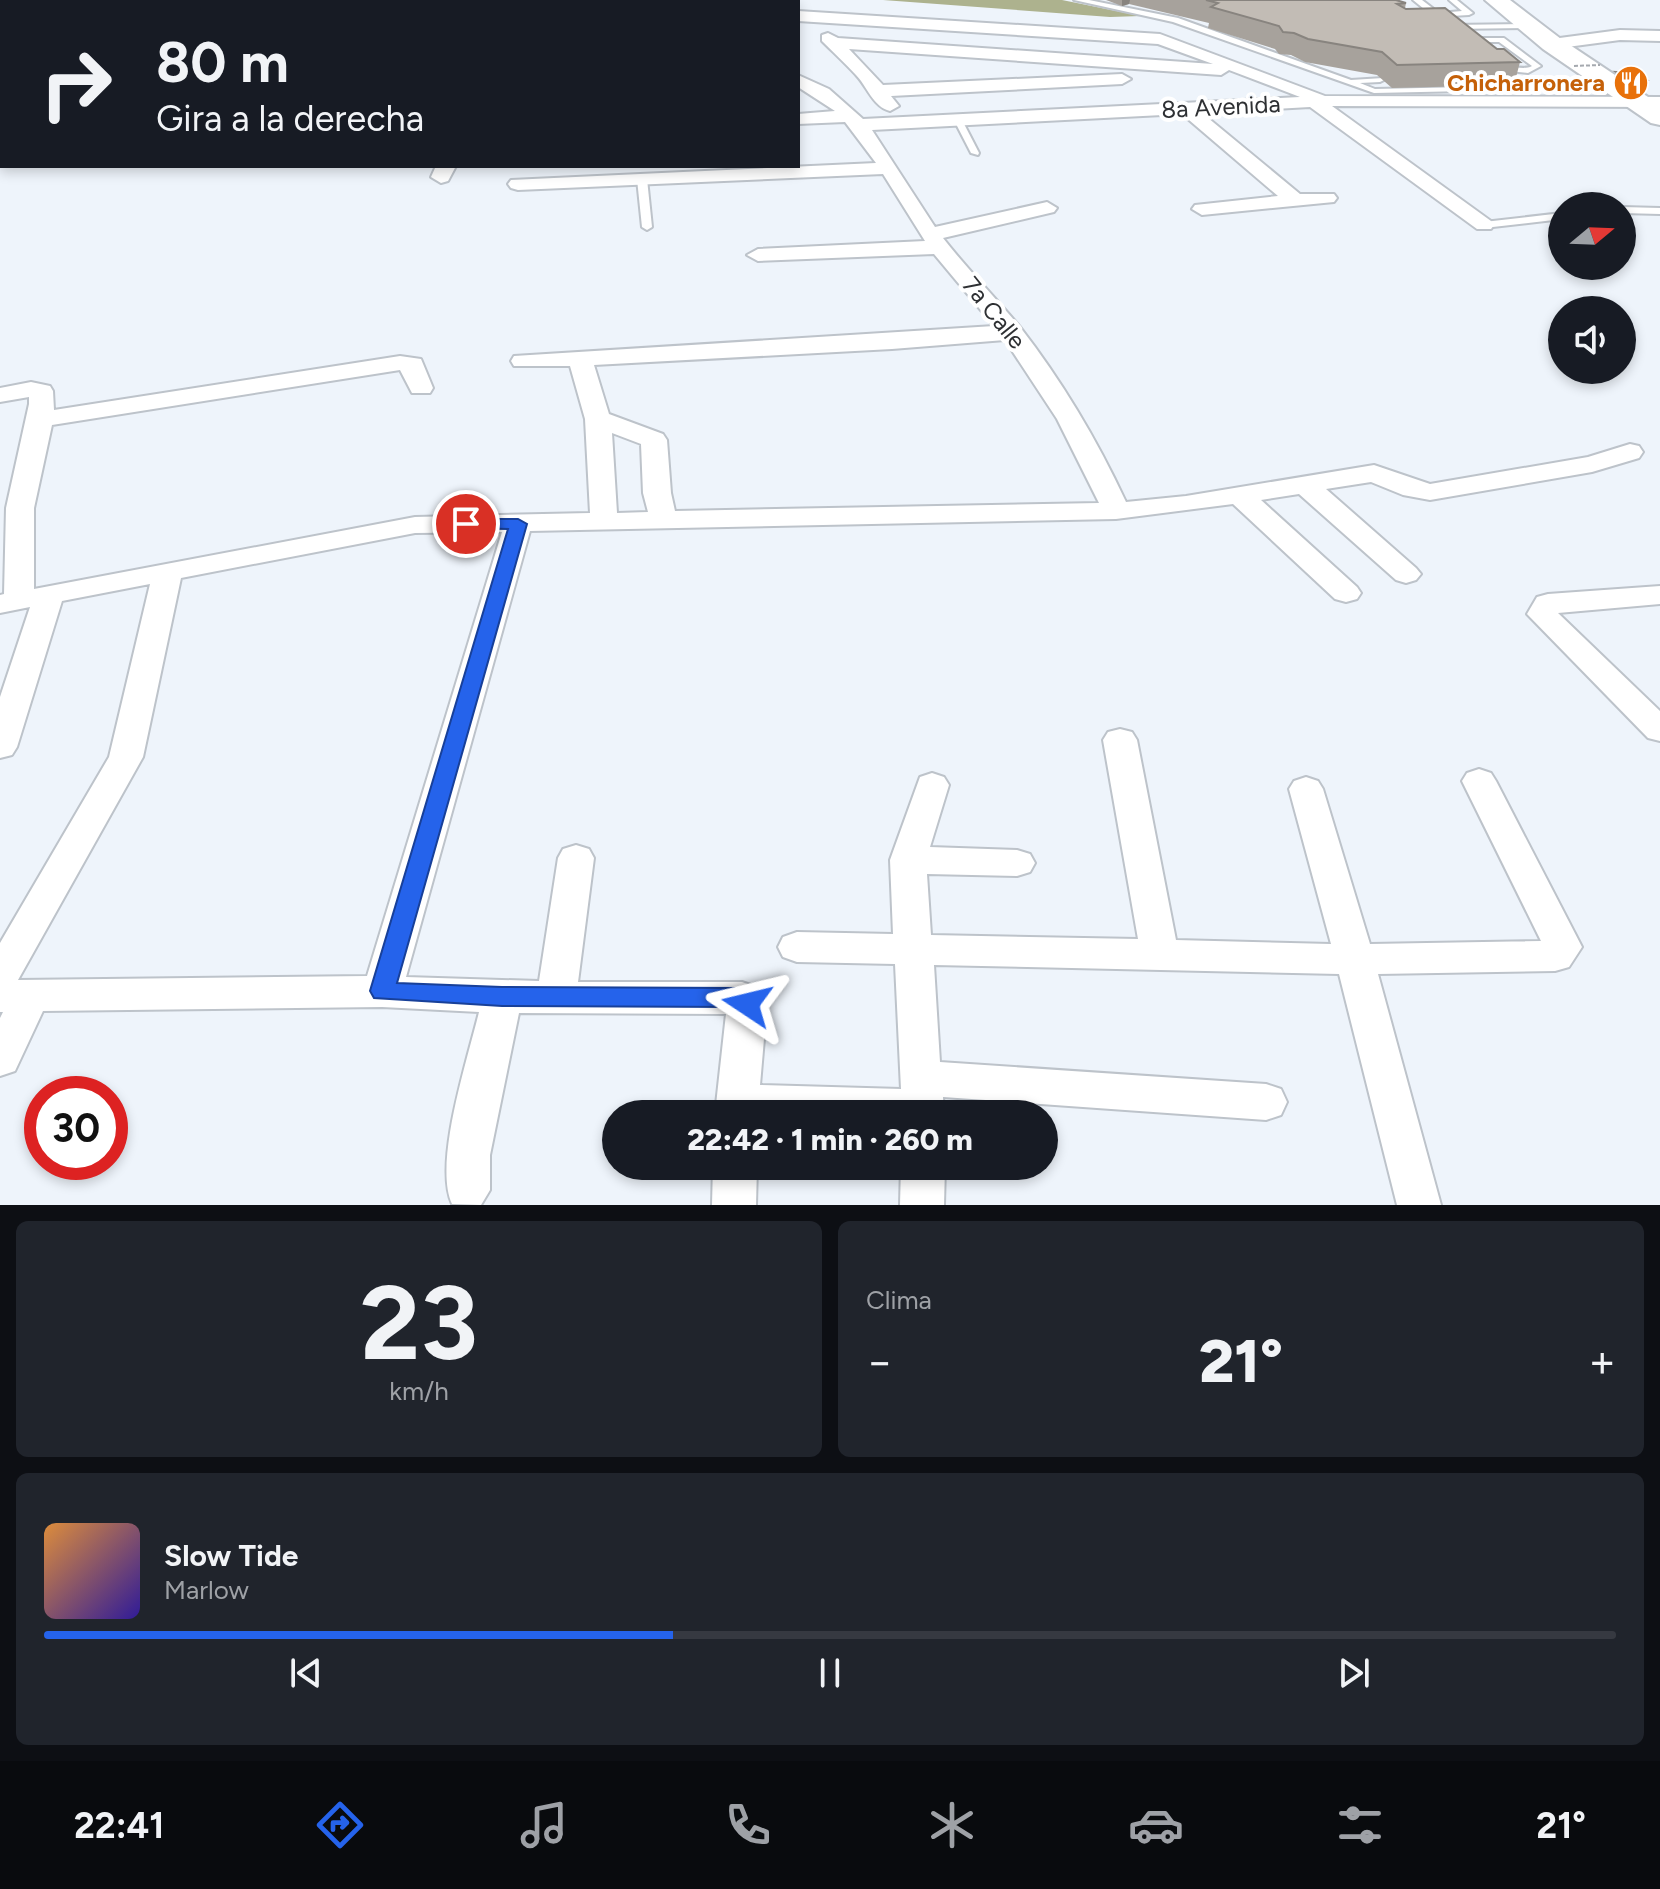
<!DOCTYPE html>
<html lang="es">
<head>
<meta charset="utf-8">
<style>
	:root { --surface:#171b24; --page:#20242c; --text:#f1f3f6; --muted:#9ea1a6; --line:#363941; --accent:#2563eb }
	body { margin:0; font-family:Figtree,sans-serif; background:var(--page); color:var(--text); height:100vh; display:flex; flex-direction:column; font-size:30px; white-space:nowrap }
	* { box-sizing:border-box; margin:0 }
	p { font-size:26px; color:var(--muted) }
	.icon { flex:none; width:44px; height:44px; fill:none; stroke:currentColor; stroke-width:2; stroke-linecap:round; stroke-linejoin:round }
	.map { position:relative; height:1205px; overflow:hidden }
	.side { display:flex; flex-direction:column; gap:16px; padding:16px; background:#0d0f14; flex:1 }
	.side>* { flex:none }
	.guide { position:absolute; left:0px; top:0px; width:800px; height:168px; box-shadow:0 4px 12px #0003; background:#171b24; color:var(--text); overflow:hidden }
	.needle { width:52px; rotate:71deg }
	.tools { position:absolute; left:1548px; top:192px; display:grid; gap:16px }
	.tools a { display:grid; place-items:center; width:88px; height:88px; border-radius:50%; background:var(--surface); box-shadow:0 4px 12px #0003; font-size:40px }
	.speed { position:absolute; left:24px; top:1076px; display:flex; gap:16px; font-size:40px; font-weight:700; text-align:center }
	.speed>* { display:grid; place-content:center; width:104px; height:104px; border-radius:50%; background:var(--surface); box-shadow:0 4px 12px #0003; line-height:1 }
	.speed .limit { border:12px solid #d22; background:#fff; color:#111 }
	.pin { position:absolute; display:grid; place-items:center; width:68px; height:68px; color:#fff; margin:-34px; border:4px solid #fff; border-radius:50%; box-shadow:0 2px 8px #0007 }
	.me { position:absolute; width:88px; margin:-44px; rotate:280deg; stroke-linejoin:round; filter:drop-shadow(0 0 6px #0008) }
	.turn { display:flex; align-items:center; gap:28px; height:168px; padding:0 24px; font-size:36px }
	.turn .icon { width:104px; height:104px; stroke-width:2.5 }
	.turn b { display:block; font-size:56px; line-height:68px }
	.big { font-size:60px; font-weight:800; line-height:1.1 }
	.side .card { flex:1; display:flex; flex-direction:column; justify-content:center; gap:12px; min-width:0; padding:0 28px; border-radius:12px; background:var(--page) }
	.side .dial { align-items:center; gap:0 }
	.dial b { font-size:104px; line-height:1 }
	.song { display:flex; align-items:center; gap:24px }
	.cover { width:96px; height:96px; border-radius:12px; background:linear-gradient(135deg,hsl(30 70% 55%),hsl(250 70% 35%)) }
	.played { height:8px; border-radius:4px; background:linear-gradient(90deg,var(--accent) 40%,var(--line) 40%) }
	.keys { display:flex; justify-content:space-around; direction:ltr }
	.heat { display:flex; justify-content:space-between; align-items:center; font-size:44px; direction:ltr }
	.side .tiles { flex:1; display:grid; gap:16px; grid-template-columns:1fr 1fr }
	.card:last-child { grid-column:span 2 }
	.trip { position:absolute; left:602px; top:1100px; width:456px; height:80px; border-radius:40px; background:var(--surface); box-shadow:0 4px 12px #0003; font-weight:800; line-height:80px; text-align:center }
	.tabs { display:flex; height:128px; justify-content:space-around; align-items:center; background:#090b0e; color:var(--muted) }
	.tabs .icon { width:56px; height:56px }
	.tabs .selected { color:var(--accent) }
	.tabs b { font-size:36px; color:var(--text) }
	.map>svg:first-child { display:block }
	.forest { fill:#adb28e }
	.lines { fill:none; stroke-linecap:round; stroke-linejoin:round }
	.service-casing { stroke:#bdc3ca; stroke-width:4 }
	.minor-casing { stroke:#bdc3ca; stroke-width:4 }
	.primary-casing { stroke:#bdc3ca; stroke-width:4 }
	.service { fill:#fff; fill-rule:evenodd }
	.minor { fill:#fff; fill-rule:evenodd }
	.primary { fill:#fff; fill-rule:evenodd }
	.path-bridge { stroke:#a5a9af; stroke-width:2; stroke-dasharray:4 2; stroke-linecap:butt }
	.wall { fill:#a7a29c }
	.shaded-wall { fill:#88847f }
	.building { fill:#c2bcb5; stroke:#88847f; stroke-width:2 }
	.route { fill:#2563eb; stroke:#184099; stroke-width:2 }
	.labels { text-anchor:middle; stroke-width:8; stroke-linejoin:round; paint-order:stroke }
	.far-food-label { font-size:24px; font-weight:bold; fill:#c56008; stroke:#fff; text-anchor:end }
	.far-street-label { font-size:24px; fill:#2e3033; stroke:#fff }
</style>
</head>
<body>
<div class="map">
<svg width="1660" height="1205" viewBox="0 0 1660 1205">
	<rect width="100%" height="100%" fill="#eef4fb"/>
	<path class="forest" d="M883,0H1062L1141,16L1110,17Z"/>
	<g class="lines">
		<g class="service-casing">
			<g id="service">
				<path d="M1074,0H1089L1178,18L1351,80L1383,78L1384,80L1380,82L1360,83L1375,89L1614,84L1618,86L1614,88L1374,93L1173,22Z"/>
				<path d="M1413,0H1422L1439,13L1462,11L1449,0H1457L1473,13L1469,15L1434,17Z"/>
				<path d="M1529,24L1533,26L1532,28L1449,29L1445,27L1449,25Z"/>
				<path d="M1467,38H1504L1541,66L1528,73L1499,70L1498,68C1508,62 1521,72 1532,66L1499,42H1464L1463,40Z"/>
				<path d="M955,118L962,120L979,153L978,155L971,153L954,120Z"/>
				<path d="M642,176L647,179L652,227L647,230L642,227L637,179Z"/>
				<path d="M1622,207L1660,208V214L1622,213Z"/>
				<path d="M1562,213V219L1484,228L1479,225L1484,222Z"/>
			</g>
		</g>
		<g class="minor-casing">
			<g id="minor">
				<rect x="381" y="0" width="16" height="2"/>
				<rect x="515" y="0" width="16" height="2"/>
				<path d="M798,11L1160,34L1325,96L1660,97V107L1332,106L1491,221L1494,225L1491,229H1477L1310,107L1202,113L1300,194H1334L1337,198L1334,202L1202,215L1192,209L1195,205L1278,196L1182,114L872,130L935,227L1047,202L1057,208L1054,212L943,238C967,269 995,297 1020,327C1062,381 1097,440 1126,502L1186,496L1374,465L1430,484L1588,457L1630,444L1639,446L1643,452L1639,458L1592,472L1430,500L1403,495L1371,482L1326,489L1416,568L1421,574L1416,580L1406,583L1396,580L1299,494L1261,500L1357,587L1361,593L1357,599L1346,602L1335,599L1233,504L1116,519L530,531L406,977L539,981L558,858L563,849L576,845L589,849L594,858L578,982H742L756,987L767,1004L760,1085L901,1089L895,964L797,962L783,957L778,947L783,937L797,932L893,934L890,860L920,777L932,773L944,777L949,785L930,847L1017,850L1030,854L1035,863L1030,872L1017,876L927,874L931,935L1138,939L1103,740L1108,732L1120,729L1132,732L1137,740L1176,940L1331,944L1289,789L1294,781L1306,777L1318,781L1323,789L1370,944L1541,941L1462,781L1467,773L1479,769L1491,773L1496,781L1582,947L1569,967L1555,971L1378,974L1441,1205H1397L1339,974L934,965L940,1062L1266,1084L1281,1089L1287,1102L1281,1115L1266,1120L943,1097L944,1114H715L726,1014L519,1013L490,1155V1190L481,1205L452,1204C433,1163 468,1058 479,1012L382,1007L43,1011L15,1071L0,1076V1018L3,1012H0V943L109,757L150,584L62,601L17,747L12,755L0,758V697L30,607L0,613V595L4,594L6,508L29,404V397L0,402V388L31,382L50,386L53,391L54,410L400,356L421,359L433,388L430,393H412L400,370L52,425L34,508V589L415,517L590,513L585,419L570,366H514L511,361L514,356L994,326L934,254L758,261L747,255L758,249L925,241L883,174L518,190L511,188L508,184L511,180L876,163L845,122L798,124V114L835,111L798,87V75L829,89L863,119L1300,97L1229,70L1221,75L849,49L883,85L1122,74L1131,79L1122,84L891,96L899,106L890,111C873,107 867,86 856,75C845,63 833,52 822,41V35L828,33L838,38L1213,64L1158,44L798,21ZM1005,340L1057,419L1099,503L675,511L671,493L667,440L663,434L609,414L594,365L892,349ZM612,433L641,444L643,493L648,512L617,513ZM502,532L367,976L18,980L143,757L181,578L415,533Z"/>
				<path d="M1620,30L1660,31V41L1620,40L1552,49L1544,44L1552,39Z"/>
				<rect x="0" y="58" width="2" height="10"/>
				<path d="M436,166H456L448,181L441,183L431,177Z"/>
				<path d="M1660,586V604L1558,613L1660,711V741L1648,738L1527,614L1537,597L1548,594Z"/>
				<path d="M713,1166H757L756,1205H712Z"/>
				<path d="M901,1166H945L944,1205H900Z"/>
			</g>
		</g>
		<g class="primary-casing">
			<path id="primary" d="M1485,0H1510L1561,39L1660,105V125L1651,123L1543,49Z"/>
		</g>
		<use href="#service" class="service"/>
		<use href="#minor" class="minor"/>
		<use href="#primary" class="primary"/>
		<path class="path-bridge" d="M1574,66L1600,65"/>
	</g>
	<g class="wall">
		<path d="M1106,0H1396L1406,3L1405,8L1497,49L1520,62L1514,85L1392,88L1377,75L1305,62L1291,55L1279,54L1275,49L1208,28L1209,23L1129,4L1122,6Z"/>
		<path d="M1616,72L1647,80L1645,86L1628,87L1614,78Z"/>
	</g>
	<path class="shaded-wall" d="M1122,0H1130L1129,4L1122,6Z"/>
	<g class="building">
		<path d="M1206,0H1396L1406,3L1397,4L1406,9L1445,8L1497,49H1504L1520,62L1397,65L1382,52L1308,39L1294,33L1283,32L1279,26L1211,7L1218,3Z"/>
		<path d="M1616,72L1638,73L1647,80L1630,81Z"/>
	</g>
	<path class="route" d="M466,519H518L527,524L397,983L502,987L742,988C752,991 755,995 759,1004L756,1011L747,1014L736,1007L502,1006L374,998L370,991L508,529L460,528L458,524Z"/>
	<defs>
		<g id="restaurant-disc" transform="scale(1.8)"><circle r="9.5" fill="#e8710a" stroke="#fff"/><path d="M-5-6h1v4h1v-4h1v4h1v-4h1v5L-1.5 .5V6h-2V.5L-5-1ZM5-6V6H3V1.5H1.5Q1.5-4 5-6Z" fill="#fff"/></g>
	</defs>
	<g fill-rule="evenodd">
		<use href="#restaurant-disc" x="1631" y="83"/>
	</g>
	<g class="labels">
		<g class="far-food-label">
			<text x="1605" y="91">Chicharronera</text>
		</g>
		<g class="far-street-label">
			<text transform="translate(1221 107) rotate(-3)" y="8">8a Avenida</text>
			<text transform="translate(994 313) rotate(51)" y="8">7a Calle</text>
		</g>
	</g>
</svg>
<div class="tools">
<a><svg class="needle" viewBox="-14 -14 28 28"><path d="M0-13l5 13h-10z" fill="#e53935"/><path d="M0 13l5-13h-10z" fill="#9ea1a6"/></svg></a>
<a><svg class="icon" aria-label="sound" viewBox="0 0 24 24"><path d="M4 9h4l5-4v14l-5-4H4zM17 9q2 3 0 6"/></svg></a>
</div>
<div class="speed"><div class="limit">30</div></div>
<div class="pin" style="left:466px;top:524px;background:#d93025"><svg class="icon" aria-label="arrive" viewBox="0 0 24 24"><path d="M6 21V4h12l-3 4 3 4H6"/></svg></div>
<svg class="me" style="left:747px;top:1004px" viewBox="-20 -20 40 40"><path d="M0-17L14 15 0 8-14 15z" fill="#2563eb" stroke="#fff" stroke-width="4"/></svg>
<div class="trip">22:42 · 1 min · 260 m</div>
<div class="guide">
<div class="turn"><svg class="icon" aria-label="right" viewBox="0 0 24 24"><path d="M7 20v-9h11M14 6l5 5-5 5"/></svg><div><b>80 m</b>Gira a la derecha</div></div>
</div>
</div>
<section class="side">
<div class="tiles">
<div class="card dial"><b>23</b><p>km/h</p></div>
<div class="card"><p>Clima</p>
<div class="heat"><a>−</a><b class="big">21°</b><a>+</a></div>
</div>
<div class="card">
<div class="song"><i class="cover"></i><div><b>Slow Tide</b><p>Marlow</p></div></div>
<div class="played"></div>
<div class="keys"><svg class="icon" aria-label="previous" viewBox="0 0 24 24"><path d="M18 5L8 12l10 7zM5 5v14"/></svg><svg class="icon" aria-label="pause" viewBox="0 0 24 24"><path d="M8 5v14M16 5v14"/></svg><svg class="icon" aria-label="next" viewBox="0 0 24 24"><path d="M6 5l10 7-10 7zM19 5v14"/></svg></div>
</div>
</div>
</section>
<nav class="tabs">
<b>22:41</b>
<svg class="icon selected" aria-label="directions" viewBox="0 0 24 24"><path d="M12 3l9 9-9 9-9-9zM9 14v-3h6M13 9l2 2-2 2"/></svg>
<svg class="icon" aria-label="music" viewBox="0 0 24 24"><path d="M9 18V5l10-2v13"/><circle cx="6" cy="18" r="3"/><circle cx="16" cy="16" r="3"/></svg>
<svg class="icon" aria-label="phone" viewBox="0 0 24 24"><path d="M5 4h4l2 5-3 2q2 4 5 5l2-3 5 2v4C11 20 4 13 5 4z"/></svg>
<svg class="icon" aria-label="climate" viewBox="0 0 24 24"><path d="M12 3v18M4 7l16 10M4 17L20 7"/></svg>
<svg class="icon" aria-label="car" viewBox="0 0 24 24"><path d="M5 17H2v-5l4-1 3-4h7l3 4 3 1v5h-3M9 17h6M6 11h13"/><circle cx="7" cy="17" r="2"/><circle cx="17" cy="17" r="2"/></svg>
<svg class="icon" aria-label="filters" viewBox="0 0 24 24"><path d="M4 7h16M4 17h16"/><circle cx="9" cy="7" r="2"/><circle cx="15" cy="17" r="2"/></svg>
<b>21°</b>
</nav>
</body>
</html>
